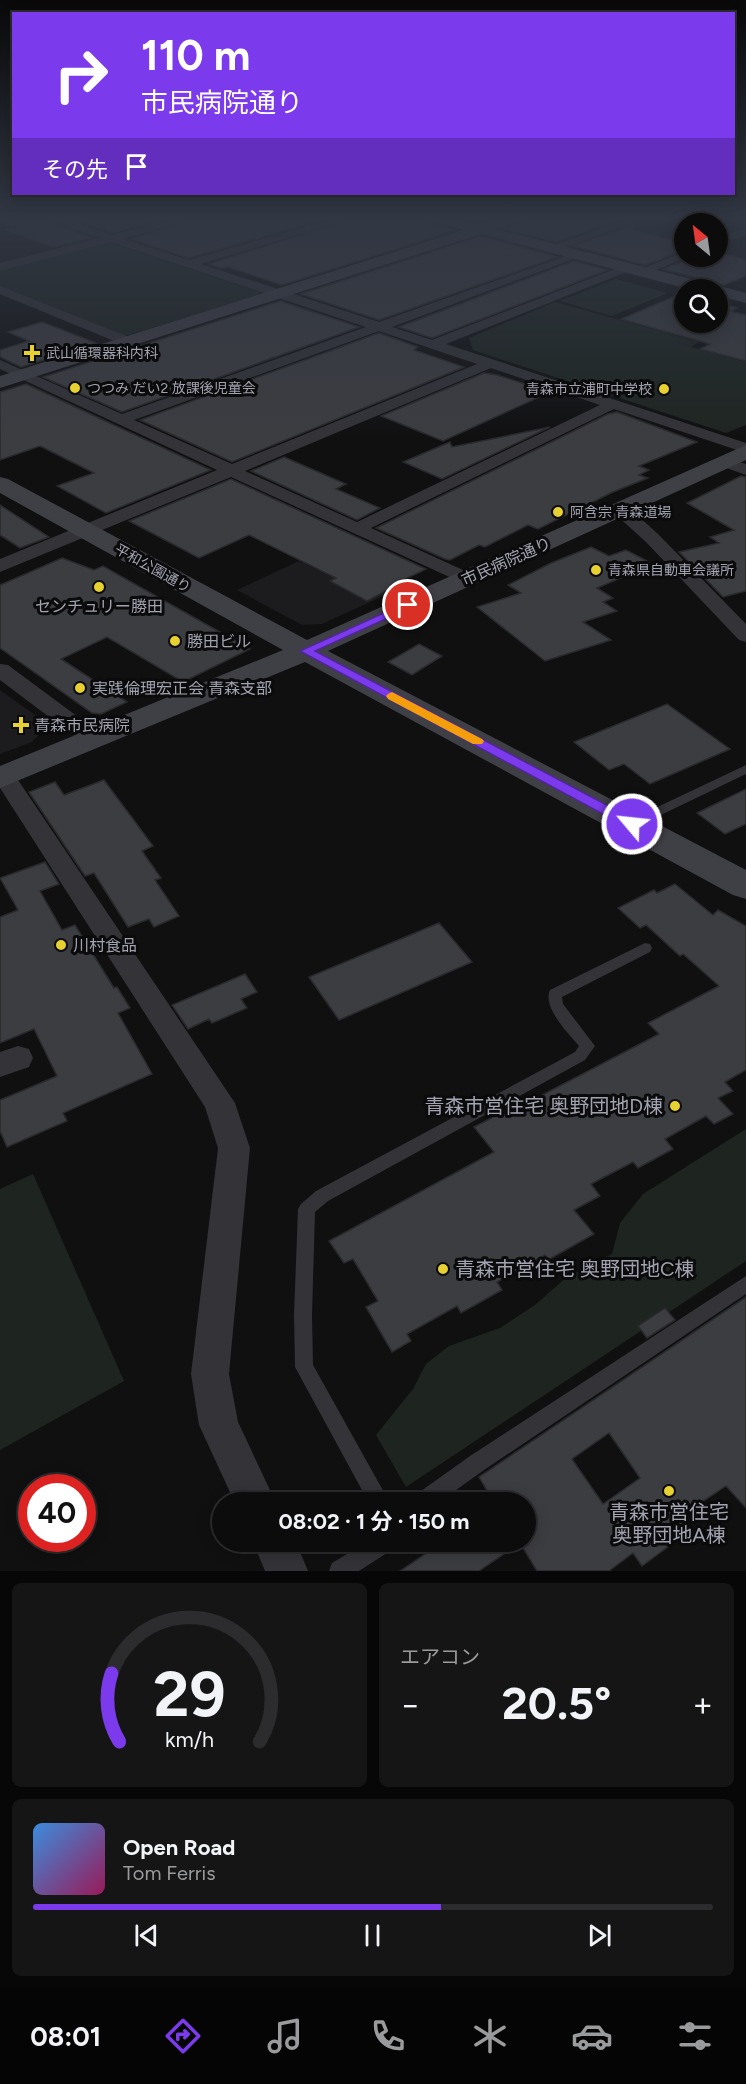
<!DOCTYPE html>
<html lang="ja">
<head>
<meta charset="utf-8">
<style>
	:root { --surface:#0c0c0d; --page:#151516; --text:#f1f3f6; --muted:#9a9b9d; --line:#2c2c2e; --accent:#7c3aed }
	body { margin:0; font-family:Figtree,"Noto Sans JP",sans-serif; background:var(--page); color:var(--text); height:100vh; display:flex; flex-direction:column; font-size:22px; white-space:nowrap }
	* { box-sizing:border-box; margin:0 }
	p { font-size:20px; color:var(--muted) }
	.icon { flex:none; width:33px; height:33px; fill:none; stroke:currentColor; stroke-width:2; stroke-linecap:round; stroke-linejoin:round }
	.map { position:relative; height:1571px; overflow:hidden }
	.side { display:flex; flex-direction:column; gap:12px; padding:12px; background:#070707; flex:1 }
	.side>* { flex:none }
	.banner { position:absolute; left:12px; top:12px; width:723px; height:183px; border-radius:0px; box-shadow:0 3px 15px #0003,0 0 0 2px var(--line); background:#7c3aed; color:#fff; overflow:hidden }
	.needle { width:39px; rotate:331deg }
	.tools { position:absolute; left:674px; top:213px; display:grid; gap:12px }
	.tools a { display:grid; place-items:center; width:54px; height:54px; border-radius:50%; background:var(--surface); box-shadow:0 3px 15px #0003,0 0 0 2px var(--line); font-size:30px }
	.speed { position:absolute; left:18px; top:1474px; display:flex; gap:12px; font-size:30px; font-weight:700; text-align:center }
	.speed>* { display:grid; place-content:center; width:78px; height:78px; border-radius:50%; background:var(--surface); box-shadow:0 3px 15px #0003,0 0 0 2px var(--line); line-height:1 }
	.speed .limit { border:9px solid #d22; background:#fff; color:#111 }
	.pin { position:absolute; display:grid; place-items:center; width:51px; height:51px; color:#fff; margin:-26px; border:3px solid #fff; border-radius:50%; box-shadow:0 2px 6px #0007 }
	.me { position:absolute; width:66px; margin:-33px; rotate:298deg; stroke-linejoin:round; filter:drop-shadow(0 0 4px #0008) }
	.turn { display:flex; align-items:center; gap:21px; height:126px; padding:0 30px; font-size:27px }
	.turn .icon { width:78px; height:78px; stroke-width:2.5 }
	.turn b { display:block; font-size:42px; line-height:51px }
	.then { display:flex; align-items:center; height:57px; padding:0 30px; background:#0003; gap:12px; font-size:22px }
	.big { font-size:45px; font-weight:700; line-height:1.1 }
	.side .widget { flex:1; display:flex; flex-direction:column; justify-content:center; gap:9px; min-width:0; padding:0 21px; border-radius:9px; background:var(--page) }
	.side .dial { align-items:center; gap:0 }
	.dial svg { height:156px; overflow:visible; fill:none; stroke:var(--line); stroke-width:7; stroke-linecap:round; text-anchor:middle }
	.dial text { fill:var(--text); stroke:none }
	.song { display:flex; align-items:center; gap:18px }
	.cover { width:72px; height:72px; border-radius:9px; background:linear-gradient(135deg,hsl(210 70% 55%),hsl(330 70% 35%)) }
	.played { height:6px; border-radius:3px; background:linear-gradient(90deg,var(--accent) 60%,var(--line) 60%) }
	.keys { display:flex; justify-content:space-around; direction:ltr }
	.heat { display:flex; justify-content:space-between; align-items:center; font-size:33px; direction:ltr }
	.side .tiles { flex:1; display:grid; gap:12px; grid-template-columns:1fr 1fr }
	.widget:last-child { grid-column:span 2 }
	.trip { position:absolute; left:212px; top:1492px; width:324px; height:60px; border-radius:30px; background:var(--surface); box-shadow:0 3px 15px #0003,0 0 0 2px var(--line); font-weight:700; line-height:60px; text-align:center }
	.menu { display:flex; height:96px; justify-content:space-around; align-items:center; background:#050505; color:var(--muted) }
	.menu .icon { width:42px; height:42px }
	.menu .selected { color:var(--accent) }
	.menu b { font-size:27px; color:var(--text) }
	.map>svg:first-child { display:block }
	.built { fill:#1c1c1e }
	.green { fill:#1e2521 }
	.building { fill:#3c3d41; stroke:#2a2a2d; stroke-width:1.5; fill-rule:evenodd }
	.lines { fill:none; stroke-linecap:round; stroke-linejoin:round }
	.lane { fill:#333338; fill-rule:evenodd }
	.street { fill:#333338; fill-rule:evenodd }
	.secondary { fill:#3f3f46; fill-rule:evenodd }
	.route { fill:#7c3aed; stroke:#51269a; stroke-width:1.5 }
	.slow { fill:#f59e0b }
	.poi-dot { fill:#e7d032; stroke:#0b0b0c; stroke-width:2 }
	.labels { text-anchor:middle; stroke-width:6; stroke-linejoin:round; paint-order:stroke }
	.far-poi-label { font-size:14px; fill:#a2a3b1; stroke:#0b0b0c; text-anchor:start }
	.far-street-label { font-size:14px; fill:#a2a3b1; stroke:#0b0b0c }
	.street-label { font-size:16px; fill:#a2a3b1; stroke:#0b0b0c }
	.poi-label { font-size:16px; fill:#a2a3b1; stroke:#0b0b0c; text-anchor:start }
	.near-poi-label { font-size:20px; fill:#a2a3b1; stroke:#0b0b0c; text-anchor:end }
</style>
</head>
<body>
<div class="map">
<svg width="746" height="1571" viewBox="0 0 746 1571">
	<rect width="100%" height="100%" fill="#101011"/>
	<g class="built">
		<path d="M299,561L333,577L360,564L405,586L322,624L302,625L237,590Z"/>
		<path d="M0,690L42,720L43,730L32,742L0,754Z"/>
	</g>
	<g class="green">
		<path d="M106,243H111L260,292L259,295L129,335L122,336L0,288V271Z"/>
		<path d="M616,279L668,293L612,316L560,301Z"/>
		<path d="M555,302L699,342L691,347L746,362V425L726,433L473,350L469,338Z"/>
		<path d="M746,1129V1261L406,1487L376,1435L413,1389L426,1364L449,1346L500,1328L535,1305L567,1277L612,1254L620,1223L643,1194Z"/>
		<path d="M33,1174L124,1381L0,1450V1189Z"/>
	</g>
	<g class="building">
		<path d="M0,218H43L91,238L53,247L6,230L16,227L0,222Z"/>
		<path d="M70,218H166L112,233Z"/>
		<path d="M197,218H327L189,258L131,239Z"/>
		<path d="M356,218H427L430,223L456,230L282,285L228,267L221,268L209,264Z"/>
		<path d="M525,218H622L557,242L504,229L522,223Z"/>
		<path d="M635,224L634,230L684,243V250L645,265L573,246Z"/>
		<path d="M481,236L557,257L379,320L301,294Z"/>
		<path d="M717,251L746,260V276L724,285L663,269L689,259L690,256H717Z"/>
		<path d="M574,261L607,270L432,338L399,327Z"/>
		<path d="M682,293L684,294V322H717V302L737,308L730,311L746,315V361L700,349L710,344L621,319Z"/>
		<path d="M280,301L359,327L122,412L43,377Z"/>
		<path d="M42,322L96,343L21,367L0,357V350L29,341L8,332Z"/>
		<path d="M379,333L418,347L414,350L464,367L232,462L140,420Z"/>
		<path d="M484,373L497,375L550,392L443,441L381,416Z"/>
		<path d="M26,384L211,470L106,513L57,486L94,473L40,446L0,460V392Z"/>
		<path d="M617,412L697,442L639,466L649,470L639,475L648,478L613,492L538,529L528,525L485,547L479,545L450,560L445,559L376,528L608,414Z"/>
		<path d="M550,427L442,479L403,462L450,442L452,447Z"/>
		<path d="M284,457L346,484L336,489L380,508L357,520L251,471Z"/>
		<path d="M741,476L746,477V591L723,597L679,552L719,543L710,537L734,530L687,503Z"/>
		<path d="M231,479L426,569L395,584L398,585L367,601L330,581L336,578L249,535L199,558L129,521Z"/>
		<path d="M0,505L49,537L20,548L0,535Z"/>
		<path d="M591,547L609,556L626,550L653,564L597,588L613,598L603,602L617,611L583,622L611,640L545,661L477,607L521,593L508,585L551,563Z"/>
		<path d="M62,558L94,570L103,566L250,649L183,682L107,637L61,659L127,702L101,714L92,713L0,648V585Z"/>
		<path d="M419,644L442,656L412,675L388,662Z"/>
		<path d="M667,704L730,749L650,784L624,764L609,770L574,742Z"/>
		<path d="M104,780L153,846L142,851L161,878L155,880L179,916L154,927L149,919L128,927L94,873L85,876L29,792L55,782L64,795Z"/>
		<path d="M746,789V824L725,834L697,813Z"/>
		<path d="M45,862L59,884L40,891L62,930L75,925L114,988L117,987L130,1008L118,1013L152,1074L63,1113L67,1121L7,1147L0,1131V1100L57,1076L34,1029L0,1043V917L18,910L0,878Z"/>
		<path d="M675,884L713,915L718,910L746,926V1070L725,1082L733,1091L718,1098L733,1114L714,1124L706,1116L665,1139L673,1149L638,1168L633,1162L591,1184L600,1196L574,1210L594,1234L548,1260L545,1255L497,1282L502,1290L461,1313L457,1306L407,1334L411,1341L392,1352L366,1307L378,1301L353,1259L344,1263L329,1241L494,1152L474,1127L499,1114L502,1116L659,1034L648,1023L719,986L683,954L680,956L646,925L640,928L618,908L654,890L657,893Z"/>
		<path d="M439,923L472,962L339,1020L309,977Z"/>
		<path d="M245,974L257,992L241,999L247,1008L212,1023L209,1019L188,1029L172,1005Z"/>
		<path d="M746,1297V1508L726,1486L678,1518L688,1532L642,1566L633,1553L609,1571H537L520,1543L479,1571H400L443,1542H525V1503H478L489,1494L479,1477ZM609,1433L640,1478L603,1504L572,1459Z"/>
		<path d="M665,1308L675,1320L647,1338L638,1326Z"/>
	</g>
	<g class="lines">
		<g class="lane">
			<path d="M746,765V774L636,827H628L626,824L628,821Z"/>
			<path d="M645,943L650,944L652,948L650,952L562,997L563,1004L595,1046L585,1060L328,1201L315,1212L312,1315L313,1365L390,1503H369L295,1367L294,1315L298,1209L301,1204L316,1191L575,1052L579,1046C568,1033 542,1007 550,990Z"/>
			<path d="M746,1276V1294L484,1470L438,1503H411L414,1496L470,1456Z"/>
			<path d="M367,1542H396L393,1549L359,1571H329L332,1563Z"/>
		</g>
		<g class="street">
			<path d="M45,218H62L112,235L176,218H195L123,239L189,260L336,218H354L201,264L379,322L574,253L578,252L584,255L392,327L432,340L623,266H631V270L446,344L746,443V453L614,409L371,528L474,575L477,579L474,583L467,585L231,477L0,572V559L217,470L0,369V360L122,414L366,327L111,242L0,271V263L99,238ZM379,331L477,364L232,464L134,420ZM491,368L600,405L357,522L245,471Z"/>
			<path d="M630,218H646L557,250L553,251L547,248Z"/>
			<path d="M746,228V235L717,245V238Z"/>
			<path d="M684,252V256L688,257L646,274H638L636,271Z"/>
			<path d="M0,286L134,339L136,342L129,346L124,345L0,294Z"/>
			<path d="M724,457L746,464V475L718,465L716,462L718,459Z"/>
			<path d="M620,504L626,505L658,534L746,624V642L739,640L646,542L614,513L611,509L614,505Z"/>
			<path d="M0,664L8,665L101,734L104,739L101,744L93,746L85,744L0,680Z"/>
			<path d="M4,769L12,771L235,1103L250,1148L229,1374L238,1422L276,1503H235L199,1425L191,1374L218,1148L205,1107L0,788V770Z"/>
			<path d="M18,1046L29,1049L33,1058L29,1067L0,1077V1052Z"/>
			<path d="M253,1542H296L308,1571H265Z"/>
		</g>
		<g class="secondary">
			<path d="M429,218H455L480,225L500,218H523L521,221L496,229L746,293V303L717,295V290H692L481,234L0,388V376L464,230L431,221Z"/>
			<path d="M746,445V460L328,651L746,870V899L733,895L305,662L0,788V766L283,650L0,493V477L8,479L307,640Z"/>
		</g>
	</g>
	<linearGradient id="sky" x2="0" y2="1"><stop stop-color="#090909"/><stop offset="0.5" stop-color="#313743"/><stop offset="1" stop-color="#313743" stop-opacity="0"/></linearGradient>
	<rect width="746" height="438" fill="url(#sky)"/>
	<path class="route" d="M408,602L412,603V607L315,651L637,821L639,824L637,827H627L300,651Z"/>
	<path class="slow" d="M392,692L482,739L484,741L482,744H473L388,699L386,696L388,694Z"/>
	<g class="poi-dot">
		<path d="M29 344h6v6h6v6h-6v6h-6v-6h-6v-6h6z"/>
		<circle cx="75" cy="388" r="6"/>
		<circle cx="664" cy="389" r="6"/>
		<circle cx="558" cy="512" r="6"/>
		<circle cx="596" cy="570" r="6"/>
		<circle cx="99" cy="587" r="6"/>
		<circle cx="175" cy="641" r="6"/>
		<circle cx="80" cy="688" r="6"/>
		<path d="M18 716h6v6h6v6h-6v6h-6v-6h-6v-6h6z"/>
		<circle cx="61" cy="945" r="6"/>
		<circle cx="675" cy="1106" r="6"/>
		<circle cx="443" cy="1269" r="6"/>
		<circle cx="669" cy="1491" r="6"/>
	</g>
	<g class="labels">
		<g class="far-poi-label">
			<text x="46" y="358">武山循環器科内科</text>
			<text x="87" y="393">つつみ だい2 放課後児童会</text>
			<text x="652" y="394" text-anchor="end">青森市立浦町中学校</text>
			<text x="570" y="517">阿含宗 青森道場</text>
			<text x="608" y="575">青森県自動車会議所</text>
		</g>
		<g class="far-street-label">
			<text transform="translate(153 568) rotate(29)" y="5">平和公園通り</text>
		</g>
		<g class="street-label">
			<text transform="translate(506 561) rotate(-24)" y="6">市民病院通り</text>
		</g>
		<g class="poi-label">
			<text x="99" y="612" text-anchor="middle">センチュリー勝田</text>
			<text x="187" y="647">勝田ビル</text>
			<text x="92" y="694">実践倫理宏正会 青森支部</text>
			<text x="34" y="731">青森市民病院</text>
			<text x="73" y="951">川村食品</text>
		</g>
		<g class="near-poi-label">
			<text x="663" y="1113">青森市営住宅 奥野団地D棟</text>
			<text x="455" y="1276" text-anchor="start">青森市営住宅 奥野団地C棟</text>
			<text x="669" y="1519" text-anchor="middle">青森市営住宅<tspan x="669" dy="23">奥野団地A棟</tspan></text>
		</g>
	</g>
</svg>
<div class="tools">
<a><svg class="needle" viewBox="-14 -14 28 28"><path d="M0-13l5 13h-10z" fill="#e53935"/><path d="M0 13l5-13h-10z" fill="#9a9b9d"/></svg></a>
<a><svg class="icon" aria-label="search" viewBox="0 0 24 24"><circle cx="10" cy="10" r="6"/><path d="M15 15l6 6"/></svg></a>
</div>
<div class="speed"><div class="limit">40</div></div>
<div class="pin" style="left:408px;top:605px;background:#d93025"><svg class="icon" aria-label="arrive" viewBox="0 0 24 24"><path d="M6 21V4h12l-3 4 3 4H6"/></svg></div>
<svg class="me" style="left:632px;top:824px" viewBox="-20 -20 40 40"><circle r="17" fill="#7c3aed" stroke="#fff" stroke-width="3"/><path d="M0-11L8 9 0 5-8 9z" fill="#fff"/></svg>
<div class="trip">08:02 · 1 分 · 150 m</div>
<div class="banner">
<div class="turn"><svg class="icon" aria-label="right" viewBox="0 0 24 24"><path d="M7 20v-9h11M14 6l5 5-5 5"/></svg><div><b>110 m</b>市民病院通り</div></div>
<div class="then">その先<svg class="icon" aria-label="arrive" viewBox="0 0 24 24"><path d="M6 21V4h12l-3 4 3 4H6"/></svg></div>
</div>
</div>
<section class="side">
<div class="tiles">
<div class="widget dial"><svg viewBox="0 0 100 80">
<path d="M14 69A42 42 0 1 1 86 69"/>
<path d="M14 69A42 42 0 0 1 10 34" stroke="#7c3aed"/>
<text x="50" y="56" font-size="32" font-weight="700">29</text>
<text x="50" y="72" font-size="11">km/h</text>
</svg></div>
<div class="widget"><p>エアコン</p>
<div class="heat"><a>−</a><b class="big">20.5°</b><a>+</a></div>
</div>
<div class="widget">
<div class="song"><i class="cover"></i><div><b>Open Road</b><p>Tom Ferris</p></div></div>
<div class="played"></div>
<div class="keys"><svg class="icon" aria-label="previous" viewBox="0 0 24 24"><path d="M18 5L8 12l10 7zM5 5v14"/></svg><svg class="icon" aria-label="pause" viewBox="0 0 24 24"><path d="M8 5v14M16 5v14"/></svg><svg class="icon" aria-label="next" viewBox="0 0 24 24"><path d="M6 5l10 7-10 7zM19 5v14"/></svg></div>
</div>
</div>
</section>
<nav class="menu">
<b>08:01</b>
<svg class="icon selected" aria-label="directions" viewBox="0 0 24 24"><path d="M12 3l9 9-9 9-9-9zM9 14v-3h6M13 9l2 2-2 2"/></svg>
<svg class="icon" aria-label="music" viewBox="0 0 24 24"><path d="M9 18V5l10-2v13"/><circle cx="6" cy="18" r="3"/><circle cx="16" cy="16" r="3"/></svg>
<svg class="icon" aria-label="phone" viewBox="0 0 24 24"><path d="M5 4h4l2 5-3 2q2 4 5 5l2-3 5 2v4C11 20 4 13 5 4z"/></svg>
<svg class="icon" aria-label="climate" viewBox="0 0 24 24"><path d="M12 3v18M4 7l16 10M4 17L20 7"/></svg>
<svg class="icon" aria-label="car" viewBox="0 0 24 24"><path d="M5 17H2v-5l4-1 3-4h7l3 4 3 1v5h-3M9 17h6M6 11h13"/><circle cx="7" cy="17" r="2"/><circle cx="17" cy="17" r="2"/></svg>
<svg class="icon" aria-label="filters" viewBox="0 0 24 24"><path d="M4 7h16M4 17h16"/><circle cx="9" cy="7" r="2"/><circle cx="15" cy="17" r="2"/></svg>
</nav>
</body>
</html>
